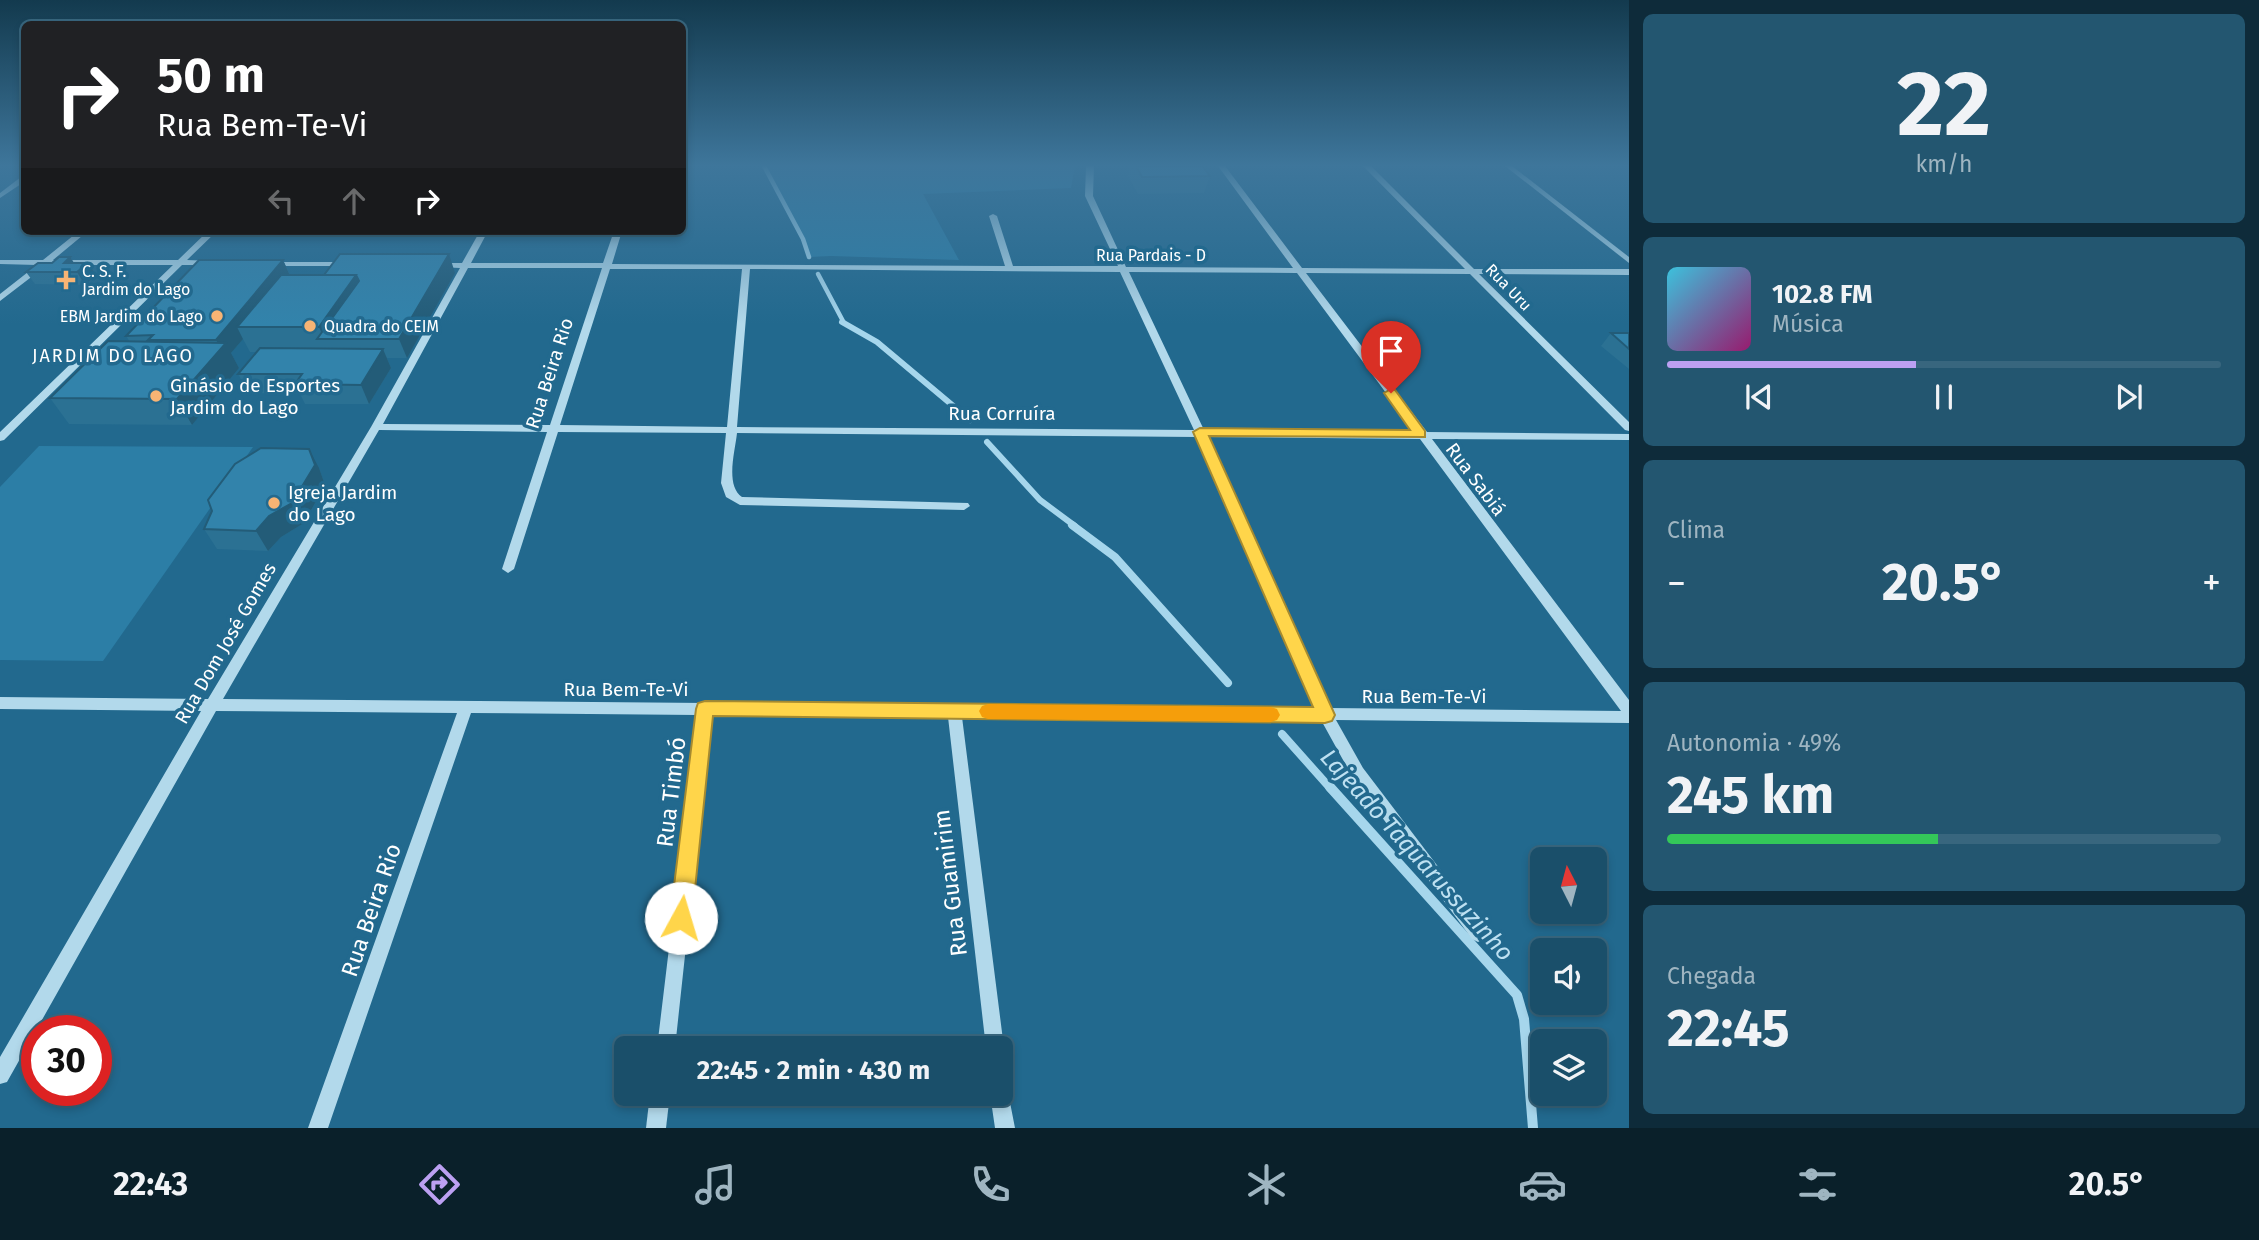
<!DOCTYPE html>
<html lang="pt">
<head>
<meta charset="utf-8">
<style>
	:root { --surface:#1a4f6a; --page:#235670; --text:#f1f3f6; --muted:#9fb5c1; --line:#38667e; --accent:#bca0f2 }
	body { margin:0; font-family:"Fira Sans",sans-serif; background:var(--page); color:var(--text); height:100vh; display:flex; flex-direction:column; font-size:26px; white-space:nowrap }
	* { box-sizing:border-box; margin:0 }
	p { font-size:23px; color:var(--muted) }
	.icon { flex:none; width:38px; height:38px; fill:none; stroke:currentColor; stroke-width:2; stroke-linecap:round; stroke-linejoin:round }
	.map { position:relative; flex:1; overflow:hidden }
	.drawer { display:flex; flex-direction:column; gap:14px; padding:14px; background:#0e2b3a; width:630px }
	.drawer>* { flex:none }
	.guide { position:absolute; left:21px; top:21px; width:665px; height:214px; border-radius:10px; box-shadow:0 4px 10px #0003,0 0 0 2px var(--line); background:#202124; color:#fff; overflow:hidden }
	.needle { width:46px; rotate:354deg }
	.controls { position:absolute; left:1530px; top:847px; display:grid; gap:14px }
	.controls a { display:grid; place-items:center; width:77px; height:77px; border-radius:10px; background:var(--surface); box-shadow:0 4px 10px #0003,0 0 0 2px var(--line); font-size:35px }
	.speed { position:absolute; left:21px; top:1015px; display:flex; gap:14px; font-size:35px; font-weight:700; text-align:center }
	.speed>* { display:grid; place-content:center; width:91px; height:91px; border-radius:50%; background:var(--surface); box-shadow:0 4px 10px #0003,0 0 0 2px var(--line); line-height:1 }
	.speed .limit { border:10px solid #d22; background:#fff; color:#111 }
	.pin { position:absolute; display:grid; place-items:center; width:60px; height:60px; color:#fff; margin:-72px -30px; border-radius:50% 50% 50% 0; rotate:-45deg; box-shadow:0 0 7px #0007 }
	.pin .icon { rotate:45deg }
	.me { position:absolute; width:77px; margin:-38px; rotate:6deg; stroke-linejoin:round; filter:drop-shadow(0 0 5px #0008) }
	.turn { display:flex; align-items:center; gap:24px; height:147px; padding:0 21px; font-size:32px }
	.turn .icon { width:91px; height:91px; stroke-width:2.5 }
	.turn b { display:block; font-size:49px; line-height:60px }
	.lanes { display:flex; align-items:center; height:66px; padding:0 21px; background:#0003; justify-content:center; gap:35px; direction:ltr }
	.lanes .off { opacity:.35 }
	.big { font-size:52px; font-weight:700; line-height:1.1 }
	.drawer .tile { flex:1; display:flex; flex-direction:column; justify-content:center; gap:10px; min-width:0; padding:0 24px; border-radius:10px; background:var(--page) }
	.drawer .dial { align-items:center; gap:0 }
	.dial b { font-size:91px; line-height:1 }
	.song { display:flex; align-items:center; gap:21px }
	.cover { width:84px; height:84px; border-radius:10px; background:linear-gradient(135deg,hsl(190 70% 55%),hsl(320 70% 35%)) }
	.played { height:7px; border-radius:4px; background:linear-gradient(90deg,var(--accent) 45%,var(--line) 45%) }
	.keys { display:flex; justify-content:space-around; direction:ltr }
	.heat { display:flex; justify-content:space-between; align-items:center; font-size:38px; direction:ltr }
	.charge { height:10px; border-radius:5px; background:linear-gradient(90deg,#34c759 49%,var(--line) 0) }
	.trip { position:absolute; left:614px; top:1036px; width:399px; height:70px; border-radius:10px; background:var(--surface); box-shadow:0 4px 10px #0003,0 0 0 2px var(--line); font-weight:700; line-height:70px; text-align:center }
	.tabs { display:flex; height:112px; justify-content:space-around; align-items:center; background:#0a202a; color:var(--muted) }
	.tabs .icon { width:49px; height:49px }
	.tabs .on { color:var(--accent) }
	.tabs b { font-size:32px; color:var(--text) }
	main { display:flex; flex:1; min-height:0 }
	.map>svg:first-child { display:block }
	.green { fill:#2c7ea6 }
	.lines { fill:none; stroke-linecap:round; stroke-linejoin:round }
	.stream-far3 { stroke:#a6d6ec; stroke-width:4.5 }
	.stream-far2 { stroke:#a6d6ec; stroke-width:6 }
	.stream-far1 { stroke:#a6d6ec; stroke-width:8 }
	.stream { stroke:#a6d6ec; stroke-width:10 }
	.minor { fill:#b2d9eb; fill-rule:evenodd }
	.wall { fill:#2b7193 }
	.shaded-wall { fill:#235c78 }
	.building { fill:#3283ab; stroke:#235c78; stroke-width:2 }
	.route { fill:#ffd54a; stroke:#a68a30; stroke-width:2 }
	.slow { fill:#f59e0b }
	.poi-dot { fill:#f7b474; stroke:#22698e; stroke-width:2.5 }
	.labels { text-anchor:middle; stroke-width:7; stroke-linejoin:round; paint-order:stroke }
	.far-street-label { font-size:16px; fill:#fff; stroke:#22698e }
	.far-poi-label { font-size:16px; fill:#fff; stroke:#22698e; text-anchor:start }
	.far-neighbourhood-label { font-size:18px; letter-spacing:2px; fill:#fff; stroke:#22698e }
	.street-label { font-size:19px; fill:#fff; stroke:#22698e }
	.poi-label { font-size:19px; fill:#fff; stroke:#22698e; text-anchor:start }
	.near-street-label { font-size:23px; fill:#fff; stroke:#22698e }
	.near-water-label { font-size:24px; font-style:italic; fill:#bee1f2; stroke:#22698e }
</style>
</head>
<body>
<main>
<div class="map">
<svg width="1629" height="1128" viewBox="0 0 1629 1128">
	<rect width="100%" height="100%" fill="#22698e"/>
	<g class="green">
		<path d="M764,166H1075L1071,188L923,194L959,260L831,256L809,257L803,239Z"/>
		<path d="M39,446L253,447L103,661L0,660V487Z"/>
	</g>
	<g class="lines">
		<g class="stream-far3">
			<path d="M764,166L803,239L809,257"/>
			<path d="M818,274L844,323"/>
		</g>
		<g class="stream-far2">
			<path d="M842,322L877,342L970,420"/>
			<path d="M987,442L1040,500L1075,526"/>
		</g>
		<g class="stream-far1">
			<path d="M1072,525L1115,557L1228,683"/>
			<path d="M1282,734L1331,789"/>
		</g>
		<path class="stream" d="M1330,787L1517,995L1524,1019L1533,1128"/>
		<g class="minor">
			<path d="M1086,166H1094L1093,196L1126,267L1293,268L1218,166H1225L1302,268L1465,269L1363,166H1371L1474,269H1629V275L1479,274L1629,422V431L1625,430L1470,274L1306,273L1427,432L1629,434V440L1432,439L1629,700V723L1336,720L1363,768L1484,927L1487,933L1484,939L1478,942L1472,939L1353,778L1321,720L962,717L1004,1048L1001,1055V1048H986L948,717L711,715L675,1048H657L697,715L471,713L328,1128H308L457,713L216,711L7,1082L0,1084V1057L201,711L0,709V697L208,699L371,427L460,268L438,267H435V263H462L480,231H488L471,263H603L614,231H622L612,264L1005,266L989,216L993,214L997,216L1013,266H1118L1085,196ZM468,268H602L550,425L383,424ZM610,269H742L727,427L560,425ZM750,269L1120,272L1194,430L737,427ZM1129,272L1297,273L1415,432L1204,430ZM379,430L547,432L502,569L508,573L514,569L558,432L726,433L721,483L726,497L740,505L964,510L970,506L968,503L742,497C725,485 735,452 737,433L1197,437L1315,708L223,699ZM1207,437L1420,439L1621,711L1329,708Z"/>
			<path d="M1505,166H1512L1629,257V263Z"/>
			<path d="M21,177H24V182L0,198V193Z"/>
			<path d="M79,231H88L53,260H178L208,231H217L187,260L213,261L217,263L213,265H182L4,440L0,441V432L173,265H47L0,301V294L37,265L0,264V260H43Z"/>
			<path d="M267,262H346L350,264L346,266H270L266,264Z"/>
			<path d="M1001,1085L1007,1087L1015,1128H995L990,1094H1001Z"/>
			<path d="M650,1094H670L666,1128H646Z"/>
		</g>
	</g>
	<g class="wall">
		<path d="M1124,166H1202L1210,176L1204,193L1138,194L1128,176L1130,166Z"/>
		<path d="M70,257L74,263H88L96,275L85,285L35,284L26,272Z"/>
		<path d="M283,260L290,275L455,273L407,358H387L391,368L369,404H305L300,394L249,393L238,374L256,352H250L243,339L231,353L239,368L192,425L69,424L50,398L130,342L126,336Z"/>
		<path d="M1611,333H1629V369L1601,346Z"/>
		<path d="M319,468L325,485L304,523L281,537L268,551L217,549L204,529Z"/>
	</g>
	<g class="shaded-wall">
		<path d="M449,254L455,273L407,358L399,339Z"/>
		<path d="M70,257L78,269L64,263Z"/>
		<path d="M283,260L291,278L237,327L243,339L231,353L239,368L192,425L177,399L221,348L216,340Z"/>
		<path d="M88,263L96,275L85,285L77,272Z"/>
		<path d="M356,275L366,299L324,339L319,327Z"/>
		<path d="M383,349L391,368L369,404L361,385Z"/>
		<path d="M309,449L319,468L325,485L304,523L281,537L268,551L256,531Z"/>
	</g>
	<g class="building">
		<path d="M1136,166H1202L1210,176L1142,177Z"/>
		<path d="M340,254H449L399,339H317L359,281L356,275H324Z"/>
		<path d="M59,257H70L64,263H88L77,272H26L38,263H52Z"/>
		<path d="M199,260H283L216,340H148L153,335L126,336Z"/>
		<path d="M281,275H356L319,327H237Z"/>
		<path d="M1611,333H1629V349Z"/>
		<path d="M108,341L226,343L177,399L50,398Z"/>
		<path d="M260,348L383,349L361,385L295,384L302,374H238Z"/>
		<path d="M261,448L309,449L315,465L292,503L269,516L256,531L204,529L212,511L208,500L235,464Z"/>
	</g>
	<linearGradient id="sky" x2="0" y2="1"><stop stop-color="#133a4e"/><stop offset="0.51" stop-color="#3e769b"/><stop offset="1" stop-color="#3e769b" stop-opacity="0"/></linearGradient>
	<rect width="1629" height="324" fill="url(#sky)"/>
	<path class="route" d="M1391,389L1395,390L1425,431V437L1209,436L1335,715L1332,721L1325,723L713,716L692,918L689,925L681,929L673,925L670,918L696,709L698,703L705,701L1313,707L1193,432L1200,428L1410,430L1384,393Z"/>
	<path class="slow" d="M988,704L1271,707L1277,709L1280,715L1277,720L1271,722L988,719L982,717L979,711L982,706Z"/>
	<g class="poi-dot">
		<path d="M62.5 269.5h7v7h7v7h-7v7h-7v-7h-7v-7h7z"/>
		<circle cx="217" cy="316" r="7"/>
		<circle cx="310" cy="326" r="7"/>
		<circle cx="156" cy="396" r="7"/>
		<circle cx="274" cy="503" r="7"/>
	</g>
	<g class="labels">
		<g class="far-street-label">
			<text x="1151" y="261">Rua Pardais - D</text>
			<text transform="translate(1509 287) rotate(46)" y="6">Rua Uru</text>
		</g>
		<g class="far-poi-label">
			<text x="82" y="277">C. S. F.<tspan x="82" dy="18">Jardim do Lago</tspan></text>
			<text x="203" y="322" text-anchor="end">EBM Jardim do Lago</text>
			<text x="324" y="332">Quadra do CEIM</text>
		</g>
		<g class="far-neighbourhood-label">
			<text x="113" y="362">JARDIM DO LAGO</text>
		</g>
		<g class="street-label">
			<text transform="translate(549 373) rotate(-72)" y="7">Rua Beira Rio</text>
			<text x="1002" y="420">Rua Corruíra</text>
			<text transform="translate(1476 479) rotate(53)" y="7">Rua Sabiá</text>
			<text transform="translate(225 643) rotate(-60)" y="7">Rua Dom José Gomes</text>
			<text x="626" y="696">Rua Bem-Te-Vi</text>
			<text x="1424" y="703">Rua Bem-Te-Vi</text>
		</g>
		<g class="poi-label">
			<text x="170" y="392">Ginásio de Esportes<tspan x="170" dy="22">Jardim do Lago</tspan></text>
			<text x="288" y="499">Igreja Jardim<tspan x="288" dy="22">do Lago</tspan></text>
		</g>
		<g class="near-street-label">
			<text transform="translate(671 792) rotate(-83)" y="8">Rua Timbó</text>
			<text transform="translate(950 883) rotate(-97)" y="8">Rua Guamirim</text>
			<text transform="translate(371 910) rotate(-71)" y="8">Rua Beira Rio</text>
		</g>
		<g class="near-water-label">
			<text transform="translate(1417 855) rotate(48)" y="8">Lajeado Taquarussuzinho</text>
		</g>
	</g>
</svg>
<div class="controls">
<a><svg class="needle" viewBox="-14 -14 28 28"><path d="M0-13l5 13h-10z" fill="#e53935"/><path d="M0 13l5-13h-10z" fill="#9fb5c1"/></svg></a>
<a><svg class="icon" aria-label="sound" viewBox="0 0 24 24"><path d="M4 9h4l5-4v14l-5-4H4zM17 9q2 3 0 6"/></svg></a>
<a><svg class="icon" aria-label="layers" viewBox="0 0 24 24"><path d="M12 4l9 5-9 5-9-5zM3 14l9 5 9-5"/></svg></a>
</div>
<div class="speed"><div class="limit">30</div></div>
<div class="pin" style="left:1391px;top:393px;background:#d93025"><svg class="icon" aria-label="arrive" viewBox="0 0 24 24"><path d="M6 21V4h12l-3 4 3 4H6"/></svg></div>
<svg class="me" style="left:681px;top:918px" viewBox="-20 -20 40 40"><circle r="19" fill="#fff"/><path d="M0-13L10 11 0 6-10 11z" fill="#ffd54a"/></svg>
<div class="trip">22:45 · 2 min · 430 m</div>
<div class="guide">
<div class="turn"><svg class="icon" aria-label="right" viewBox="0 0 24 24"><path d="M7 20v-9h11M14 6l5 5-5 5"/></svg><div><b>50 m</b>Rua Bem-Te-Vi</div></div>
<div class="lanes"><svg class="icon off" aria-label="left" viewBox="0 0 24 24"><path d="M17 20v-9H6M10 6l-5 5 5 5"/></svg><svg class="icon off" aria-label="ahead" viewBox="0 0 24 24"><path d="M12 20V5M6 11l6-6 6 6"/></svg><svg class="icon" aria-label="right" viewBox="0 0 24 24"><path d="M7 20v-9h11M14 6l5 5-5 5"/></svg></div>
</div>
</div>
<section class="drawer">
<div class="tile dial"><b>22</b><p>km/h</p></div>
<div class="tile">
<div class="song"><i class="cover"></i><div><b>102.8 FM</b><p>Música</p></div></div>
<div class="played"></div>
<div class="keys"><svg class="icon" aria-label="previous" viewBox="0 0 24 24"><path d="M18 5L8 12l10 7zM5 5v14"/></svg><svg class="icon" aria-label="pause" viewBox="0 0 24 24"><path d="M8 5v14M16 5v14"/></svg><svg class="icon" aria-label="next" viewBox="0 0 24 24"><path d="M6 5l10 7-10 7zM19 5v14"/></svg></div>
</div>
<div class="tile"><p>Clima</p>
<div class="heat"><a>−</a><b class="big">20.5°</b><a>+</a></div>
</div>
<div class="tile"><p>Autonomia · 49%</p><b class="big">245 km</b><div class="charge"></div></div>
<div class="tile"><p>Chegada</p><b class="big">22:45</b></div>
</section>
</main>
<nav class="tabs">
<b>22:43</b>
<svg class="icon on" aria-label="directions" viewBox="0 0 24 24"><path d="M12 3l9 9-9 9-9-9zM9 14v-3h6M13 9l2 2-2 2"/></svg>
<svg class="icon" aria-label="music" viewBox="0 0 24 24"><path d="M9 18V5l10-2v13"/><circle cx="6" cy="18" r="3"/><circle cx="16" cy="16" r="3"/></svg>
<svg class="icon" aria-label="phone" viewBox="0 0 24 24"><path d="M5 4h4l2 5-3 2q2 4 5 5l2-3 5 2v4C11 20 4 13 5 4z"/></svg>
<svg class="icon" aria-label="climate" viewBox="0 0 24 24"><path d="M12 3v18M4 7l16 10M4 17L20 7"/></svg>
<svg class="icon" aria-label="car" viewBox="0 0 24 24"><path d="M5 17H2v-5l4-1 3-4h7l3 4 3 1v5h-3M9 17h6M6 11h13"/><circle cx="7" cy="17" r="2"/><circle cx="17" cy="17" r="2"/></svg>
<svg class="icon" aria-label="filters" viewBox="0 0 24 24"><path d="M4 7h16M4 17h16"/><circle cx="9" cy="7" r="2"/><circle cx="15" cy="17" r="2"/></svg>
<b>20.5°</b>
</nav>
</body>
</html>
